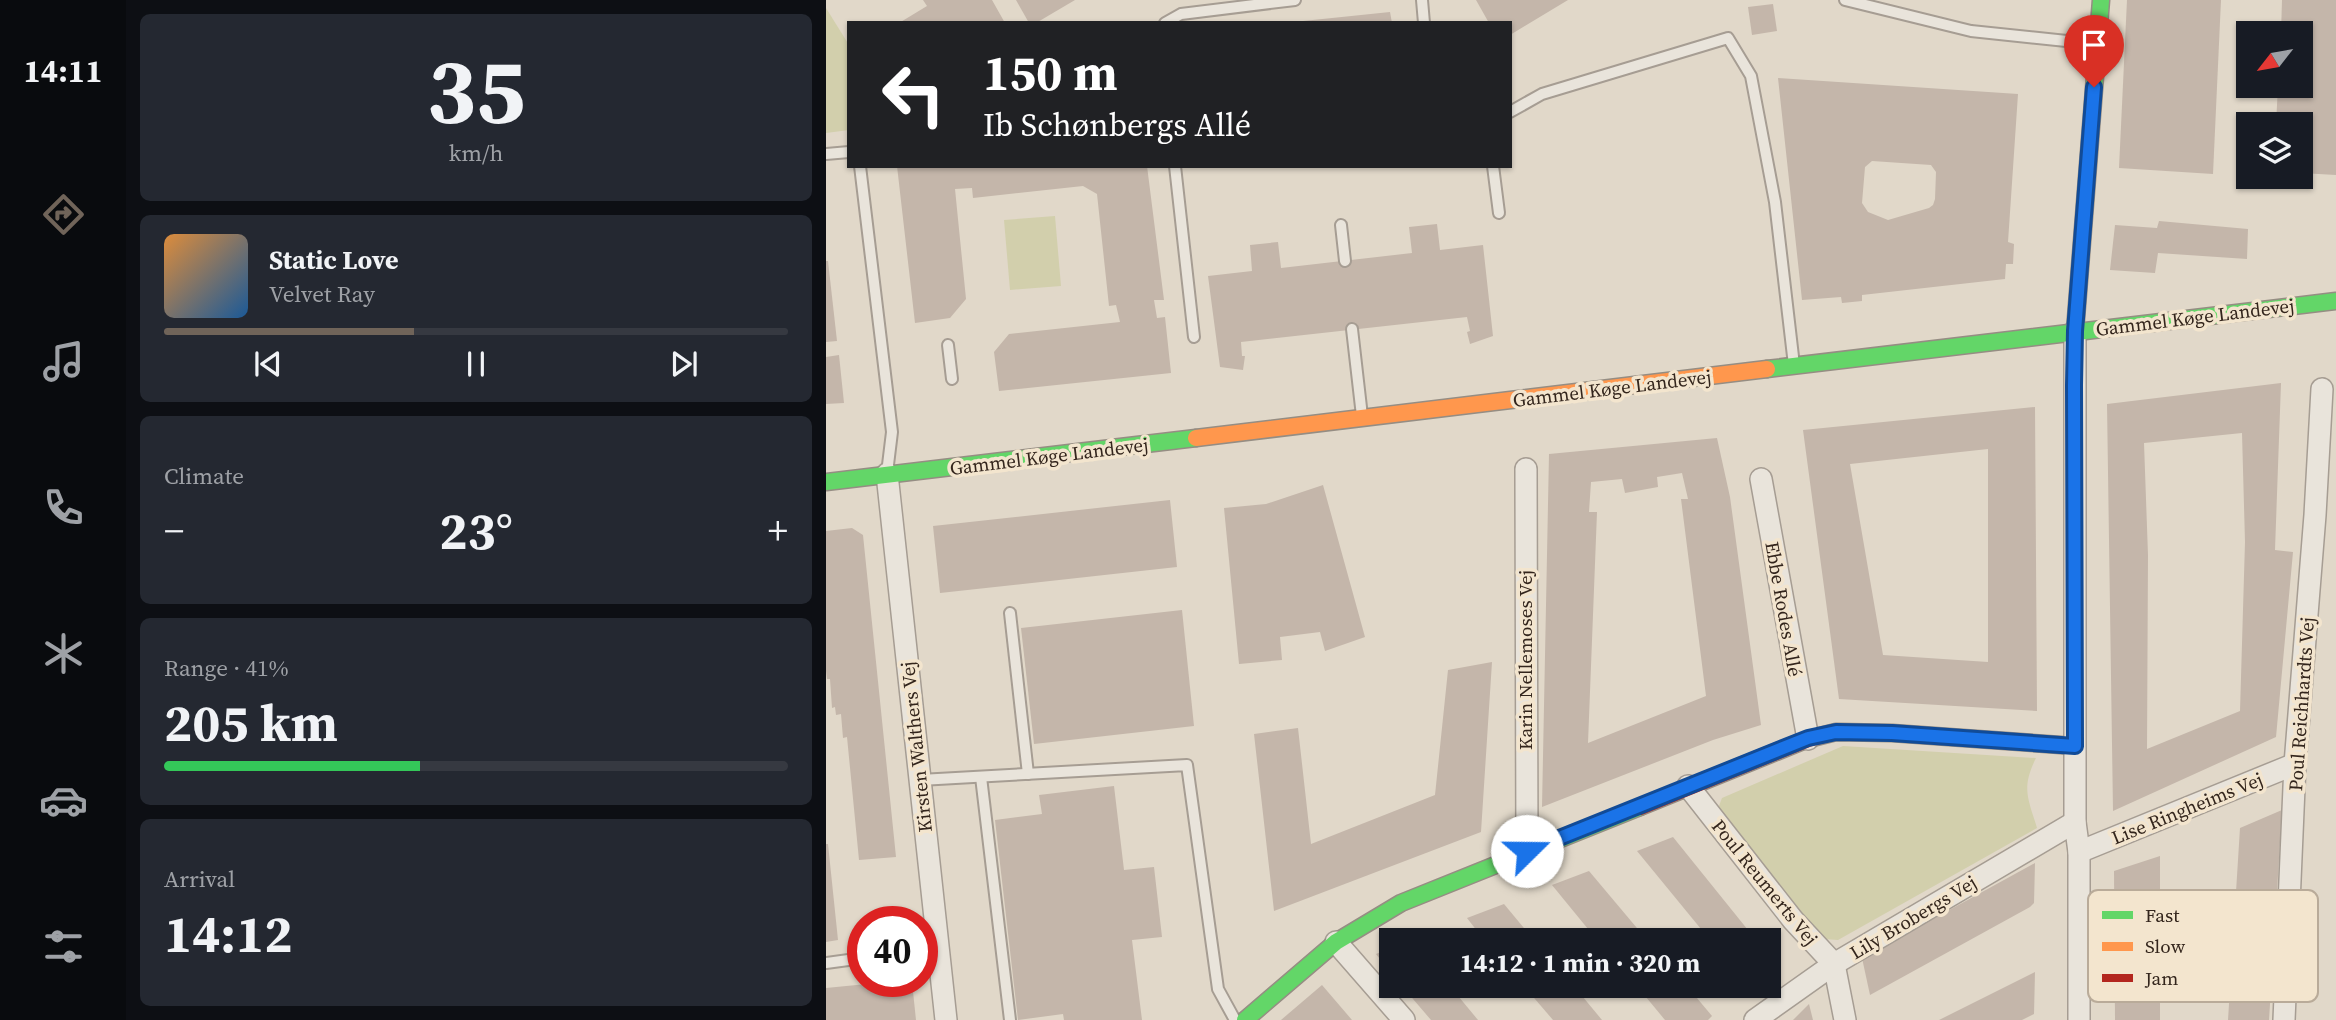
<!DOCTYPE html>
<html lang="en">
<head>
<meta charset="utf-8">
<style>
	:root { --surface:#171b24; --page:#242831; --text:#f1f3f6; --muted:#9ea1a6; --line:#363941; --accent:#706459 }
	body { margin:0; font-family:"Source Serif 4",serif; background:var(--page); color:var(--text); height:100vh; display:flex; flex-direction:column; font-size:26px; white-space:nowrap }
	* { box-sizing:border-box; margin:0 }
	p { font-size:23px; color:var(--muted) }
	.icon { flex:none; width:38px; height:38px; fill:none; stroke:currentColor; stroke-width:2; stroke-linecap:round; stroke-linejoin:round }
	.map { position:relative; flex:1; overflow:hidden }
	.details { display:flex; flex-direction:column; gap:14px; padding:14px; background:#0d0f14; width:700px }
	.details>* { flex:none }
	.banner { position:absolute; left:21px; top:21px; width:665px; height:147px; border-radius:0px; box-shadow:0 2px 5px #0004; background:#202124; color:#fff; overflow:hidden }
	.needle { width:46px; rotate:239deg }
	.controls { position:absolute; left:1410px; top:21px; display:grid; gap:14px }
	.controls a { display:grid; place-items:center; width:77px; height:77px; border-radius:0px; background:var(--surface); box-shadow:0 2px 5px #0004; font-size:35px }
	.speed { position:absolute; left:21px; top:906px; display:flex; gap:14px; font-size:35px; font-weight:700; text-align:center }
	.speed>* { display:grid; place-content:center; width:91px; height:91px; border-radius:50%; background:var(--surface); box-shadow:0 2px 5px #0004; line-height:1 }
	.speed .limit { border:10px solid #d22; background:#fff; color:#111 }
	.pin { position:absolute; display:grid; place-items:center; width:60px; height:60px; color:#fff; margin:-72px -30px; border-radius:50% 50% 50% 0; rotate:-45deg; box-shadow:0 0 7px #0007 }
	.pin .icon { rotate:45deg }
	.me { position:absolute; width:77px; margin:-38px; rotate:68deg; stroke-linejoin:round; filter:drop-shadow(0 0 5px #0008) }
	.turn { display:flex; align-items:center; gap:24px; height:147px; padding:0 21px; font-size:32px }
	.turn .icon { width:91px; height:91px; stroke-width:2.5 }
	.turn b { display:block; font-size:49px; line-height:60px }
	.big { font-size:52px; font-weight:700; line-height:1.1 }
	.details .tile { flex:1; display:flex; flex-direction:column; justify-content:center; gap:10px; min-width:0; padding:0 24px; border-radius:10px; background:var(--page) }
	.details .dial { align-items:center; gap:0 }
	.dial b { font-size:91px; line-height:1 }
	.song { display:flex; align-items:center; gap:21px }
	.cover { width:84px; height:84px; border-radius:10px; background:linear-gradient(135deg,hsl(30 70% 55%),hsl(210 70% 35%)) }
	.played { height:7px; border-radius:4px; background:linear-gradient(90deg,var(--accent) 40%,var(--line) 40%) }
	.keys { display:flex; justify-content:space-around; direction:ltr }
	.heat { display:flex; justify-content:space-between; align-items:center; font-size:38px; direction:ltr }
	.charge { height:10px; border-radius:5px; background:linear-gradient(90deg,#34c759 41%,var(--line) 0) }
	.trip { position:absolute; left:553px; top:928px; width:402px; height:70px; border-radius:0px; background:var(--surface); box-shadow:0 2px 5px #0004; font-weight:700; line-height:70px; text-align:center }
	main { display:flex; flex:1; min-height:0 }
	.menu { display:flex; flex-direction:column; width:126px; justify-content:space-around; align-items:center; background:#090b0e; color:var(--muted) }
	.menu .icon { width:49px; height:49px }
	.menu .on { color:var(--accent) }
	.menu b { font-size:32px; color:var(--text) }
	.map>svg:first-child { display:block }
	.green { fill:#d2cfac }
	.building { fill:#c4b6aa; fill-rule:evenodd }
	.lines { fill:none; stroke-linecap:round; stroke-linejoin:round }
	.lane-casing { stroke:#a69d93; stroke-width:14 }
	.street-casing { stroke:#a69d93; stroke-width:24 }
	.fast-casing { stroke:#958d83; stroke-width:19 }
	.slow-casing { stroke:#958d83; stroke-width:19 }
	.jam-casing { stroke:#958d83; stroke-width:19 }
	.lane { stroke:#e9e4db; stroke-width:10 }
	.street { stroke:#e9e4db; stroke-width:21 }
	.fast { stroke:#63d668; stroke-width:16 }
	.slow { stroke:#ff974d; stroke-width:16 }
	.jam { stroke:#b3261e; stroke-width:16 }
	.route-casing { stroke:#114b97; stroke-width:18 }
	.route { stroke:#1a73e8; stroke-width:12 }
	.labels { text-anchor:middle; stroke-width:7; stroke-linejoin:round; paint-order:stroke }
	.street-label { font-size:19px; fill:#33251c; stroke:#f3e5ce }
	.key { fill:#f3e5ce; stroke:#b9ab99; stroke-width:2 }
	.key-label { font-size:19px; fill:#33251c }
</style>
</head>
<body>
<main>
<nav class="menu">
<b>14:11</b>
<svg class="icon on" aria-label="directions" viewBox="0 0 24 24"><path d="M12 3l9 9-9 9-9-9zM9 14v-3h6M13 9l2 2-2 2"/></svg>
<svg class="icon" aria-label="music" viewBox="0 0 24 24"><path d="M9 18V5l10-2v13"/><circle cx="6" cy="18" r="3"/><circle cx="16" cy="16" r="3"/></svg>
<svg class="icon" aria-label="phone" viewBox="0 0 24 24"><path d="M5 4h4l2 5-3 2q2 4 5 5l2-3 5 2v4C11 20 4 13 5 4z"/></svg>
<svg class="icon" aria-label="climate" viewBox="0 0 24 24"><path d="M12 3v18M4 7l16 10M4 17L20 7"/></svg>
<svg class="icon" aria-label="car" viewBox="0 0 24 24"><path d="M5 17H2v-5l4-1 3-4h7l3 4 3 1v5h-3M9 17h6M6 11h13"/><circle cx="7" cy="17" r="2"/><circle cx="17" cy="17" r="2"/></svg>
<svg class="icon" aria-label="filters" viewBox="0 0 24 24"><path d="M4 7h16M4 17h16"/><circle cx="9" cy="7" r="2"/><circle cx="15" cy="17" r="2"/></svg>
</nav>
<section class="details">
<div class="tile dial"><b>35</b><p>km/h</p></div>
<div class="tile">
<div class="song"><i class="cover"></i><div><b>Static Love</b><p>Velvet Ray</p></div></div>
<div class="played"></div>
<div class="keys"><svg class="icon" aria-label="previous" viewBox="0 0 24 24"><path d="M18 5L8 12l10 7zM5 5v14"/></svg><svg class="icon" aria-label="pause" viewBox="0 0 24 24"><path d="M8 5v14M16 5v14"/></svg><svg class="icon" aria-label="next" viewBox="0 0 24 24"><path d="M6 5l10 7-10 7zM19 5v14"/></svg></div>
</div>
<div class="tile"><p>Climate</p>
<div class="heat"><a>−</a><b class="big">23°</b><a>+</a></div>
</div>
<div class="tile"><p>Range · 41%</p><b class="big">205 km</b><div class="charge"></div></div>
<div class="tile"><p>Arrival</p><b class="big">14:12</b></div>
</section>
<div class="map">
<svg width="1510" height="1020" viewBox="0 0 1510 1020">
	<rect width="100%" height="100%" fill="#e1d8c9"/>
	<g class="green">
		<path d="M0,8L23,45V130L0,133Z"/>
		<path d="M229,216L235,286L184,290L178,220Z"/>
		<path d="M1017,746L1210,758C1195,788 1202,798 1211,828L1012,940L998,939L894,813L893,806L896,798Z"/>
	</g>
	<g class="building">
		<path d="M97,0H166L179,23H73L101,6Z"/>
		<path d="M190,0H249L210,23H203Z"/>
		<path d="M650,0H742L684,35V23H663Z"/>
		<path d="M1301,0H1395L1387,174L1293,168Z"/>
		<path d="M1456,0H1510V175L1475,173V124H1450L1452,86H1475V33H1455Z"/>
		<path d="M947,4L951,31L926,35L922,7Z"/>
		<path d="M564,12L566,23H477V21Z"/>
		<path d="M952,78L1192,94L1182,242L1188,244L1187,264H1180L1179,279L1036,295V301L1016,303L1015,297L976,300ZM1046,161L1105,165L1110,172L1109,199L1107,205L1103,208L1062,220L1042,212L1036,203L1039,167Z"/>
		<path d="M71,166H321L338,300H328L331,318L339,317L345,373L173,391L168,352L183,334L294,322L290,305L283,306L271,194L257,186L147,198L146,188L129,189L140,299L124,318L89,323Z"/>
		<path d="M1333,221L1422,229L1421,259L1332,253L1329,273L1284,270L1289,225L1331,228Z"/>
		<path d="M611,224L614,250L657,245L667,336L644,344L641,332L644,331L641,317L415,342L416,356H419L417,370L394,367L382,276L426,271L424,245L452,242L455,268L586,253L583,227Z"/>
		<path d="M0,261H2L11,341L0,342Z"/>
		<path d="M13,355L18,403L0,404V357Z"/>
		<path d="M1455,383L1449,550L1467,552L1450,737L1287,811L1281,404ZM1416,433L1419,542L1414,711L1321,749L1322,555L1318,443Z"/>
		<path d="M1209,407L1211,711L1013,699L977,430ZM1162,449V662L1057,655L1024,464Z"/>
		<path d="M891,438L904,497L935,725L887,740L716,807L723,454ZM856,473L862,499H855L880,696L762,743L771,512H763L765,482L796,479L799,493L832,487L831,477Z"/>
		<path d="M497,485L539,637L499,651L494,632L454,637L456,660L413,664L398,508L440,504Z"/>
		<path d="M344,500L351,567L114,593L107,526Z"/>
		<path d="M26,528L37,535L70,857L33,860L21,737L17,738L15,714L10,715L9,707L6,708L4,679H1L0,671V531Z"/>
		<path d="M356,610L368,726L208,744L195,628Z"/>
		<path d="M666,662L655,832L448,911L428,734L472,728L485,844L609,795L622,670Z"/>
		<path d="M288,786L298,870L328,867L336,937L306,940L316,1020H238L237,1014L192,1020L169,820L216,814L213,795Z"/>
		<path d="M1456,810L1443,1020H1402L1414,828Z"/>
		<path d="M847,837L930,940H884L811,851Z"/>
		<path d="M0,844H2L12,940L0,942Z"/>
		<path d="M1334,856V1020H1289L1288,871Z"/>
		<path d="M1209,863L1208,903L1204,907L1044,995L1036,958Z"/>
		<path d="M763,871L821,940H771L726,885Z"/>
		<path d="M678,904L708,940H658L641,918Z"/>
		<path d="M565,948V973L550,954Z"/>
		<path d="M1209,972L1208,1014L1196,1020H1113Z"/>
		<path d="M61,982H86L90,1020H0V988Z"/>
		<path d="M496,985L526,1020H455Z"/>
		<path d="M575,985H623L652,1020H605Z"/>
		<path d="M697,985H747L776,1020H727Z"/>
		<path d="M810,985H860L886,1016L882,1020H839Z"/>
		<path d="M983,1004L987,1020H967Z"/>
	</g>
	<g class="lines">
		<g class="lane-casing">
			<g id="lane">
				<path d="M596,0L598,23"/>
				<path d="M1019,0L1145,31L1269,44"/>
				<path d="M339,23L355,14L469,0"/>
				<path d="M684,112L716,94L902,38L925,76L949,202L968,365"/>
				<path d="M0,154L23,152"/>
				<path d="M34,166L66,432L61,473"/>
				<path d="M349,166L368,337"/>
				<path d="M667,166L673,213"/>
				<path d="M515,225L519,261"/>
				<path d="M526,329L536,416"/>
				<path d="M122,345L126,379"/>
				<path d="M184,613L202,774"/>
				<path d="M155,777L184,1020"/>
				<path d="M94,780L361,765L392,989L409,1020"/>
				<path d="M0,963L37,958"/>
			</g>
		</g>
		<g class="street-casing">
			<g id="street">
				<path d="M1249,331V822L1253,852V1020"/>
				<path d="M700,469L701,851"/>
				<path d="M61,474L120,1020"/>
				<path d="M935,479L982,739"/>
				<path d="M862,786L967,920L1008,964L1019,1020"/>
				<path d="M1253,852L1469,764"/>
				<path d="M510,942L578,1020"/>
				<path d="M929,1020L1008,964L1249,822"/>
				<path d="M1458,1020L1469,764L1489,515L1496,389"/>
			</g>
		</g>
		<g class="fast-casing">
			<g id="fast">
				<path d="M1249,331L1275,0"/>
				<path d="M941,369L1510,301"/>
				<path d="M0,482L370,438"/>
				<path d="M419,1020L510,942L575,903L814,807"/>
			</g>
		</g>
		<g class="slow-casing">
			<path id="slow" d="M370,438L941,369"/>
		</g>
		<g class="jam-casing">
			<path id="jam" d="M814,807L982,739L1010,732L1066,733L1249,746"/>
		</g>
		<use href="#lane" class="lane"/>
		<use href="#street" class="street"/>
		<use href="#fast" class="fast"/>
		<use href="#slow" class="slow"/>
		<use href="#jam" class="jam"/>
	</g>
	<g class="lines">
		<g class="route-casing">
			<path id="route" d="M701,851L982,738L1010,732L1066,733L1249,746L1248,385L1249,331L1268,87"/>
		</g>
		<use href="#route" class="route"/>
	</g>
	<g class="labels">
		<g class="street-label">
			<text transform="translate(1369 317) rotate(-7)" y="7">Gammel Køge Landevej</text>
			<text transform="translate(786 388) rotate(-7)" y="7">Gammel Køge Landevej</text>
			<text transform="translate(223 456) rotate(-7)" y="7">Gammel Køge Landevej</text>
			<text transform="translate(958 609) rotate(80)" y="7">Ebbe Rodes Allé</text>
			<text transform="translate(699 660) rotate(-90)" y="7">Karin Nellemoses Vej</text>
			<text transform="translate(1475 704) rotate(-86)" y="7">Poul Reichhardts Vej</text>
			<text transform="translate(90 747) rotate(-96)" y="7">Kirsten Walthers Vej</text>
			<text transform="translate(1361 808) rotate(-22)" y="7">Lise Ringheims Vej</text>
			<text transform="translate(939 882) rotate(51)" y="7">Poul Reumerts Vej</text>
			<text transform="translate(1087 917) rotate(-31)" y="7">Lily Brobergs Vej</text>
		</g>
	</g>
	<rect x="1262" y="890" width="230" height="112" rx="10" class="key"/>
	<rect x="1276" y="911" width="31" height="8" fill="#63d668"/>
	<rect x="1276" y="942" width="31" height="9" fill="#ff974d"/>
	<rect x="1276" y="974" width="31" height="8" fill="#b3261e"/>
	<g class="key-label">
		<text x="1319" y="922">Fast</text>
		<text x="1319" y="953">Slow</text>
		<text x="1319" y="985">Jam</text>
	</g>
</svg>
<div class="controls">
<a><svg class="needle" viewBox="-14 -14 28 28"><path d="M0-13l5 13h-10z" fill="#e53935"/><path d="M0 13l5-13h-10z" fill="#9ea1a6"/></svg></a>
<a><svg class="icon" aria-label="layers" viewBox="0 0 24 24"><path d="M12 4l9 5-9 5-9-5zM3 14l9 5 9-5"/></svg></a>
</div>
<div class="speed"><div class="limit">40</div></div>
<div class="pin" style="left:1268px;top:87px;background:#d93025"><svg class="icon" aria-label="arrive" viewBox="0 0 24 24"><path d="M6 21V4h12l-3 4 3 4H6"/></svg></div>
<svg class="me" style="left:701px;top:851px" viewBox="-20 -20 40 40"><circle r="19" fill="#fff"/><path d="M0-13L10 11 0 6-10 11z" fill="#1a73e8"/></svg>
<div class="trip">14:12 · 1 min · 320 m</div>
<div class="banner">
<div class="turn"><svg class="icon" aria-label="left" viewBox="0 0 24 24"><path d="M17 20v-9H6M10 6l-5 5 5 5"/></svg><div><b>150 m</b>Ib Schønbergs Allé</div></div>
</div>
</div>
</main>
</body>
</html>
